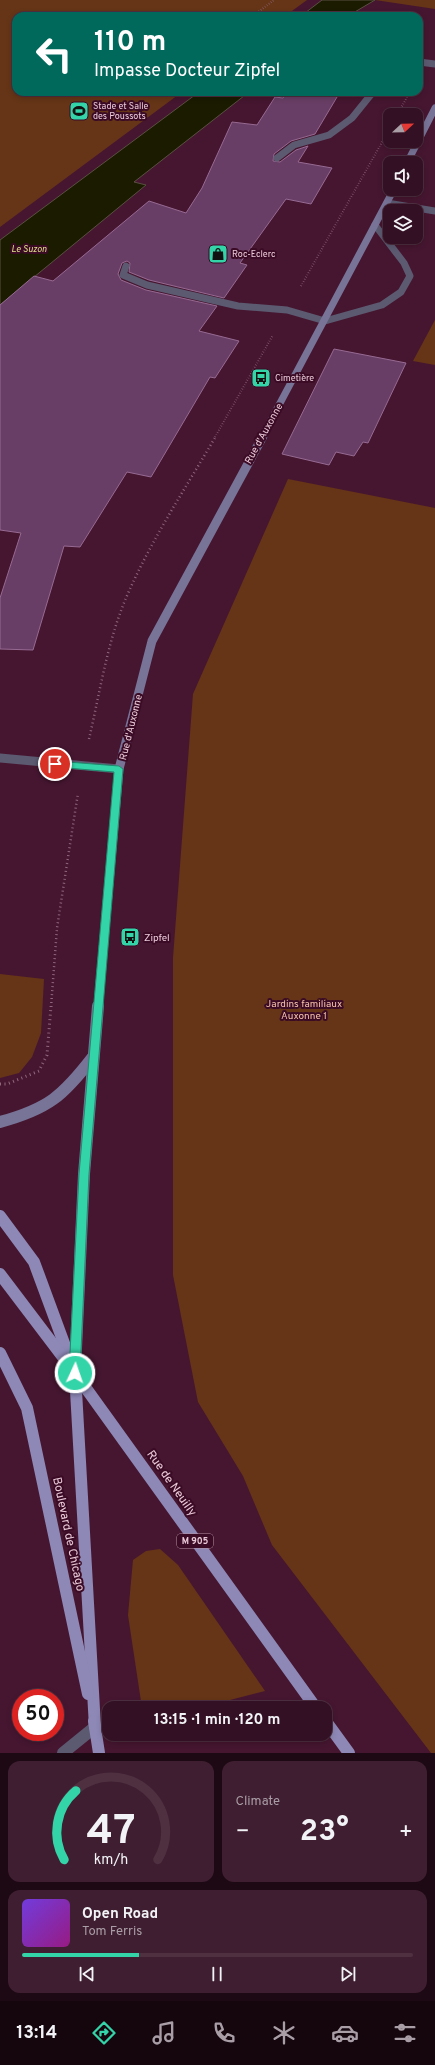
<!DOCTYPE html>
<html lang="en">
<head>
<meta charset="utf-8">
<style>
	:root { --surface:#341024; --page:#3f1e31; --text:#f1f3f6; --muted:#a99da6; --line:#4e3041; --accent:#32d4a8 }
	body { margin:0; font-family:Overpass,sans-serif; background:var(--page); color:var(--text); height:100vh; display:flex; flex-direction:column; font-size:15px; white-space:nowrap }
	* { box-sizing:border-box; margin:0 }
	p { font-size:13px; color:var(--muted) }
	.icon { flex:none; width:22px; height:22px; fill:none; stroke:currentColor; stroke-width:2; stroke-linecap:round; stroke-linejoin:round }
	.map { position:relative; height:1753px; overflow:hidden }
	.panel { display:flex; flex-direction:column; gap:8px; padding:8px; background:#1d0914; flex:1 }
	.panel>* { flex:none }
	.banner { position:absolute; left:12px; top:12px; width:411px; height:84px; border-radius:12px; box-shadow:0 2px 6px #0003,0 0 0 1px var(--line); background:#00695c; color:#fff; overflow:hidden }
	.needle { width:26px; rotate:68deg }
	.tools { position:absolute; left:383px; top:108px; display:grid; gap:8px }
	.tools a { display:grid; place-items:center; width:40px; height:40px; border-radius:8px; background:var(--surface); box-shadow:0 2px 6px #0003,0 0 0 1px var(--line); font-size:20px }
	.speed { position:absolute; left:12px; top:1689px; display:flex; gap:8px; font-size:20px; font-weight:700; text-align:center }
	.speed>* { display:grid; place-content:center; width:52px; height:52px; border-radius:50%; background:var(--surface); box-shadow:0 2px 6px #0003,0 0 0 1px var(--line); line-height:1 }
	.speed .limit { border:6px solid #d22; background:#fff; color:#111 }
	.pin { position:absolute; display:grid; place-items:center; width:34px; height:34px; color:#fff; margin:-17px; border:2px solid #fff; border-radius:50%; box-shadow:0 1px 4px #0007 }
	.me { position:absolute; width:44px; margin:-22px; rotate:3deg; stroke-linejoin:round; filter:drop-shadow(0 0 3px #0008) }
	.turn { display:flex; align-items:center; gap:14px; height:84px; padding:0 16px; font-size:18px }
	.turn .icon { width:52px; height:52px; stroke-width:2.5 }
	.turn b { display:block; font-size:28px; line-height:34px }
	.big { font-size:30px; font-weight:700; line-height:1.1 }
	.panel .card { flex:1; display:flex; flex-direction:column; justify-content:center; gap:6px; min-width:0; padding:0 14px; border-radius:12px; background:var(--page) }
	.panel .dial { align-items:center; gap:0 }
	.dial svg { height:104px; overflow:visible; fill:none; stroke:var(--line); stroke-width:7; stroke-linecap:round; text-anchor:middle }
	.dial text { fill:var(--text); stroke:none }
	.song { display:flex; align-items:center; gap:12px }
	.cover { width:48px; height:48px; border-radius:6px; background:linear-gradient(135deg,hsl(260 70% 55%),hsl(310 70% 35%)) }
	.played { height:4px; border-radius:2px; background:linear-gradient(90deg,var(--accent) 30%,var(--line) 30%) }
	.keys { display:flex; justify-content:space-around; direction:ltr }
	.heat { display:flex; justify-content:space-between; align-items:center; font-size:22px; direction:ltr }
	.panel .tiles { flex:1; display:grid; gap:8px; grid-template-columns:1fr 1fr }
	.card:last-child { grid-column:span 2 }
	.trip { position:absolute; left:102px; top:1701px; width:230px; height:40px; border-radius:12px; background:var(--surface); box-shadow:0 2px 6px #0003,0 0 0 1px var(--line); font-weight:700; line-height:40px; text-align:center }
	.tabs { display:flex; height:64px; justify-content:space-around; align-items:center; background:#15060e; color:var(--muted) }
	.tabs .icon { width:28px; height:28px }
	.tabs .current { color:var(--accent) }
	.tabs b { font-size:18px; color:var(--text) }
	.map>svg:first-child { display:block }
	.green { fill:#663517 }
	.water { fill:#1b1b00; stroke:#595041 }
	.building { fill:#693e66; stroke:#966a92 }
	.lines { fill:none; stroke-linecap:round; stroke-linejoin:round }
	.path-far2 { stroke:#90677c; stroke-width:2; stroke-dasharray:0.5 2; stroke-linecap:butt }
	.path-far1 { stroke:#90677c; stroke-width:2.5; stroke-dasharray:1 3; stroke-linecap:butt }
	.path { stroke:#90677c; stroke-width:3; stroke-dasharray:1 3.5; stroke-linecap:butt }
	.service { stroke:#5c5a71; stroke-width:7 }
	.minor-far1 { stroke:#5c5a71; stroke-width:9 }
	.minor { stroke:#5c5a71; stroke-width:12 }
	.tertiary { stroke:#5c5a71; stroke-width:7 }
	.secondary-far2 { stroke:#787498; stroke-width:7 }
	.secondary-far1 { stroke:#787498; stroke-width:9 }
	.secondary { stroke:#787498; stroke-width:12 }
	.primary { stroke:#8d88b6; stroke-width:12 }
	.route { fill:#32d4a8; stroke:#208a6d }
	.labels { text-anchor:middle; stroke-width:4; stroke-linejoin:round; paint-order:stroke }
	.far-poi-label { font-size:9px; fill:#ebcbd9; stroke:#3b0b26; text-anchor:start }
	.far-water-label { font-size:9px; font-style:italic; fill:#e0e288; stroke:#3b0b26 }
	.shield { fill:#3b0b26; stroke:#b691a3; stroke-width:1 }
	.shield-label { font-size:9px; font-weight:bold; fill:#ebcbd9 }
	.street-label { font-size:10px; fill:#ebcbd9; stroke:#3b0b26 }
	.poi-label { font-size:10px; fill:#ebcbd9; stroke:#3b0b26; text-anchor:start }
	.park-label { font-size:10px; fill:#f6c4aa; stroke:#3b0b26 }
	.near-street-label { font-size:12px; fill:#ebcbd9; stroke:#3b0b26 }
</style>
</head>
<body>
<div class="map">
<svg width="435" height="1753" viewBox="0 0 435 1753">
	<rect width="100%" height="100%" fill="#461630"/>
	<g class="green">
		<path d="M0,0H307L285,16H16V92H182L0,227Z"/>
		<path d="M375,0H435V9Z"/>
		<path d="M435,320V365L413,361Z"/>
		<path d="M288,479L435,508V1753H431L272,1545L243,1476L198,1402L173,1275V958L193,694Z"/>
		<path d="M0,974L44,979L41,1033L32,1057L19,1073L0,1078Z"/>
		<path d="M160,1549L178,1565L265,1691L199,1708H142L128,1615L133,1560L146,1551Z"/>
	</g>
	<g class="water">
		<path d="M322,0H375L348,16H301Z"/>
		<path d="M199,92H249L134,182L146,185L0,305V240Z"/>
	</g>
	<g class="building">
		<path d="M287,92H340L315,134L291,141L274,154L273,161L280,162L296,150L308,146L298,162L332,168L311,204L286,199L240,263L247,265L224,298L149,280L129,272L130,263L127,261L122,263L118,274L121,280L146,290L217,306L199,331L239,341L215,378L210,377L151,477L127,472L80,547L64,546L33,650L0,649V598L21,533L0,530V305L34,276L53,281L149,201L186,213L202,188L232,122L257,125L275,97L283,98Z"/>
		<path d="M334,349L406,363L368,443L363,442L354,456L336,452L329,465L282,454Z"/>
	</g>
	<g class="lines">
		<g class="path-far2">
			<path d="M253,16L274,0"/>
			<path d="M397,115L410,92"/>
			<path d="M301,286L390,128"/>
			<path d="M215,437L273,335"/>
		</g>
		<g class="path-far1">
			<path d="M89,739C100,692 107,643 126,598C150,542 185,489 216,436"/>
			<path d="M51,1007L57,928L78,793"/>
		</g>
		<path class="path" d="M0,1084H7L39,1071L47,1055L51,1006"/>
		<g class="service">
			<path d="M419,62L435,64"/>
			<path d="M277,158L294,145L329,135L352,118L373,92"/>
			<path d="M126,266L123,275L147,285L238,306L287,310L325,321L382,305L401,292L410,276L404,263L375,225"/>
		</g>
		<path class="minor-far1" d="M0,758L119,769"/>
		<path class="minor" d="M63,1753L95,1727"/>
		<path class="tertiary" d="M387,203L435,211"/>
		<g class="secondary-far2">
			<path d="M407,163L435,108"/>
			<path d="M262,437L394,189"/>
		</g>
		<path class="secondary-far1" d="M98,1007L119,769L152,641L263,436"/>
		<g class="secondary">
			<path d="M0,1122C48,1109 63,1096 93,1057"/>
			<path d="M75,1370L84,1174L98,1006"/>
		</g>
		<g class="primary">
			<path d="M0,1216L34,1262L75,1373L95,1727"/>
			<path d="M0,1274L75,1373L316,1708"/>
			<path d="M0,1353L27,1408L88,1694"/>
			<path d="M325,1720L349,1753"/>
			<path d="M94,1721L99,1753"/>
		</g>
	</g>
	<path class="route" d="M55,761L119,766L123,769L89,1174L80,1373L79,1376L75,1378L71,1376L69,1373L79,1174L114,772L55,767L51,764Z"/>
	<defs>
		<g id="stadium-square" transform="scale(1)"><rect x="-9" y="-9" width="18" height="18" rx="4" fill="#32d4a8" stroke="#3b0b26"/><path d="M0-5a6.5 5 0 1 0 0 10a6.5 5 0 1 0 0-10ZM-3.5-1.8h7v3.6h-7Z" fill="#111"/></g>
		<g id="shop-square" transform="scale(1)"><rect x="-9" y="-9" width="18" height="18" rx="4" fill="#32d4a8" stroke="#3b0b26"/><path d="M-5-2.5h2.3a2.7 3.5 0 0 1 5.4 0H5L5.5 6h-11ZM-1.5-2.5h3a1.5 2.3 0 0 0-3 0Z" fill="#111"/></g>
		<g id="bus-square" transform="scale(1)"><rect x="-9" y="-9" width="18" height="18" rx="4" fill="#32d4a8" stroke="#3b0b26"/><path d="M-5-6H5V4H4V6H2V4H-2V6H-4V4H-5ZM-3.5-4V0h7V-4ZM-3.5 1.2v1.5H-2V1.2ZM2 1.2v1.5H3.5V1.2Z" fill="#111"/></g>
	</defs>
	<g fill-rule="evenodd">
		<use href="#stadium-square" x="79" y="111"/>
		<use href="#shop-square" x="218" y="254"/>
		<use href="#bus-square" x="261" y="378"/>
		<use href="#bus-square" x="130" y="937"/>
	</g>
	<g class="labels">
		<g class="far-poi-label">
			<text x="93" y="109">Stade et Salle<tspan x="93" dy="10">des Poussots</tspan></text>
			<text x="232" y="257">Roc-Eclerc</text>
			<text x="275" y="381">Cimetière</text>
		</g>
		<g class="far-water-label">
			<text x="29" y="252">Le Suzon</text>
		</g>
		<rect class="shield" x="177" y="1534" width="36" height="14" rx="3"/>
		<g class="shield-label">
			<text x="195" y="1544">M 905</text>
		</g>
		<g class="street-label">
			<text transform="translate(263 433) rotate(-61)" y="4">Rue d'Auxonne</text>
			<text transform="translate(130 727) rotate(-76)" y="4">Rue d'Auxonne</text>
		</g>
		<g class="poi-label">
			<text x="144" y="941">Zipfel</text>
		</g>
		<g class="park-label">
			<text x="304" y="1007">Jardins familiaux<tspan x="304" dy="12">Auxonne 1</tspan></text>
		</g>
		<g class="near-street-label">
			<text transform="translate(172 1483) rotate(55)" y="4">Rue de Neuilly</text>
			<text transform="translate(69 1534) rotate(78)" y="4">Boulevard de Chicago</text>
		</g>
	</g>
</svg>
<div class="tools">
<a><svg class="needle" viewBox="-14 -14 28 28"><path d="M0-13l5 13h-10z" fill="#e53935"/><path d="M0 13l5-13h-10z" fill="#a99da6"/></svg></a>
<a><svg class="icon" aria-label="sound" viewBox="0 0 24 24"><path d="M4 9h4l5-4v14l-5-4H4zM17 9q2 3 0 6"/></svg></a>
<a><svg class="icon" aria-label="layers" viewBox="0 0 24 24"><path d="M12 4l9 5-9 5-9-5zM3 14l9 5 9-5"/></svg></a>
</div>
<div class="speed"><div class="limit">50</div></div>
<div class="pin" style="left:55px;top:764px;background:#d93025"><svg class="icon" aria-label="arrive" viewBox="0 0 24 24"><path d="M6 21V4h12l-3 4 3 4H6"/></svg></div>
<svg class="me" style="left:75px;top:1373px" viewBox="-20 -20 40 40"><circle r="17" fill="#32d4a8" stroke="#fff" stroke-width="3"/><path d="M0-11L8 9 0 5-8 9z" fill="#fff"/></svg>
<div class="trip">13:15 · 1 min · 120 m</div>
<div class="banner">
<div class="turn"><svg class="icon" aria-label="left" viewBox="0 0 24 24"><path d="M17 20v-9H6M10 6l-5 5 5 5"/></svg><div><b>110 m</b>Impasse Docteur Zipfel</div></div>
</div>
</div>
<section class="panel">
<div class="tiles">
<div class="card dial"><svg viewBox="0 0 100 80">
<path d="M14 69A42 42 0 1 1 86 69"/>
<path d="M14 69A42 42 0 0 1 23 16" stroke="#32d4a8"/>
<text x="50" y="56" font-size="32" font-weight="700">47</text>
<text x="50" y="72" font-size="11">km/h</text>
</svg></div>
<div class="card"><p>Climate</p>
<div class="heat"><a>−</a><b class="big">23°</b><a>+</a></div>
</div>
<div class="card">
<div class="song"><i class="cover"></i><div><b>Open Road</b><p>Tom Ferris</p></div></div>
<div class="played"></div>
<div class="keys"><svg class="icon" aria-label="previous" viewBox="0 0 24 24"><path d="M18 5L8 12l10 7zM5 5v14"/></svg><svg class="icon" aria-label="pause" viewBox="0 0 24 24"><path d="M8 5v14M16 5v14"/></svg><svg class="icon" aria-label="next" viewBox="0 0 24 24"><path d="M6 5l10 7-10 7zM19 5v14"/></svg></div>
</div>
</div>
</section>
<nav class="tabs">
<b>13:14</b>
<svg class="icon current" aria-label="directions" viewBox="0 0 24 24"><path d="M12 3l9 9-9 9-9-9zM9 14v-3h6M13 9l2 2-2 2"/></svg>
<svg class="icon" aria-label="music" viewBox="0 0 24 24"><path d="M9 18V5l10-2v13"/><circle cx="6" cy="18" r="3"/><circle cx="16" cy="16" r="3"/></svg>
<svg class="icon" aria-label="phone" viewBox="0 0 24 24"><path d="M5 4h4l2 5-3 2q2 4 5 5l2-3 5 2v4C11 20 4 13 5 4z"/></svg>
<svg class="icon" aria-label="climate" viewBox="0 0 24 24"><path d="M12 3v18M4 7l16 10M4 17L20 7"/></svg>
<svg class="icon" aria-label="car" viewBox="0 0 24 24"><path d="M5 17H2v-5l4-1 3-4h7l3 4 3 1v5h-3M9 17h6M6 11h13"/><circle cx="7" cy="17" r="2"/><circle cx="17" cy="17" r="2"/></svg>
<svg class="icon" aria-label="filters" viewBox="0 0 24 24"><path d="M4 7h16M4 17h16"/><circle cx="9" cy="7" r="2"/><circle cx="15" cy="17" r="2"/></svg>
</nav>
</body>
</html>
